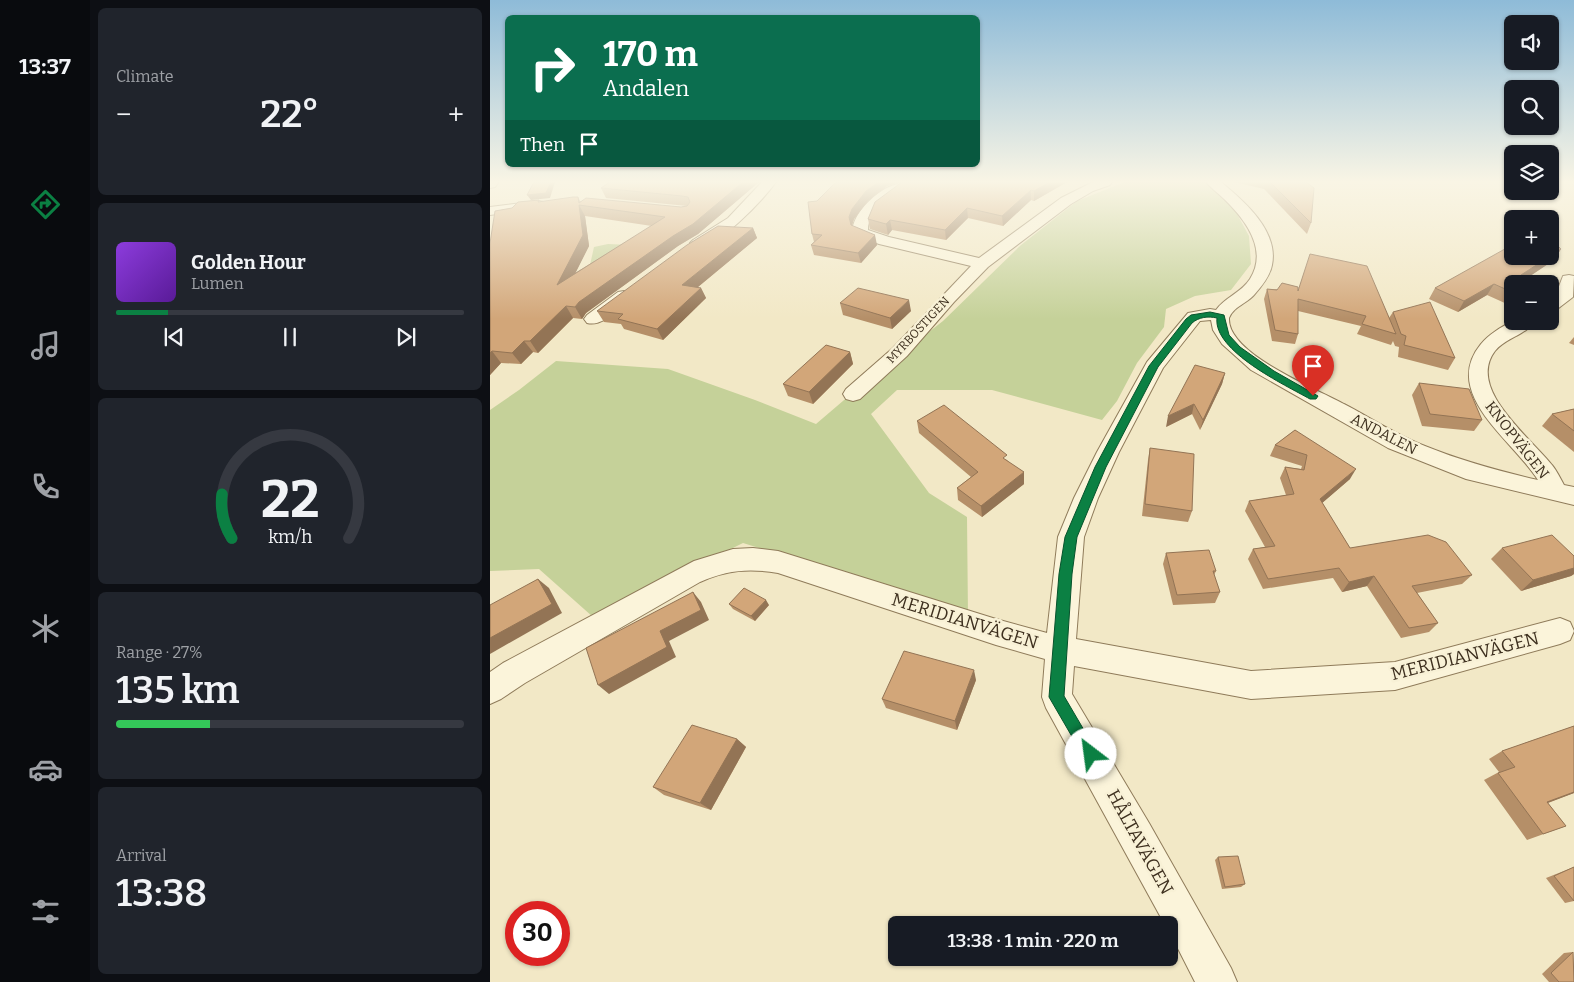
<!DOCTYPE html>
<html lang="en">
<head>
<meta charset="utf-8">
<style>
	:root { --surface:#171b24; --page:#20242c; --text:#f1f3f6; --muted:#9ea1a6; --line:#363941; --accent:#0b8043 }
	body { margin:0; font-family:Bitter,serif; background:var(--page); color:var(--text); height:100vh; display:flex; flex-direction:column; font-size:19px; white-space:nowrap }
	* { box-sizing:border-box; margin:0 }
	p { font-size:16px; color:var(--muted) }
	.icon { flex:none; width:28px; height:28px; fill:none; stroke:currentColor; stroke-width:2; stroke-linecap:round; stroke-linejoin:round }
	.map { position:relative; flex:1; overflow:hidden }
	.side { display:flex; flex-direction:column; gap:8px; padding:8px; background:#0d0f14; width:400px }
	.side>* { flex:none }
	.hud { position:absolute; left:15px; top:15px; width:475px; height:152px; border-radius:8px; box-shadow:0 1px 4px #0004; background:#0b6e4f; color:#fff; overflow:hidden }
	.controls { position:absolute; left:1014px; top:15px; display:grid; gap:10px }
	.controls a { display:grid; place-items:center; width:55px; height:55px; border-radius:8px; background:var(--surface); box-shadow:0 1px 4px #0004; font-size:25px }
	.speed { position:absolute; left:15px; top:901px; display:flex; gap:10px; font-size:25px; font-weight:700; text-align:center }
	.speed>* { display:grid; place-content:center; width:65px; height:65px; border-radius:50%; background:var(--surface); box-shadow:0 1px 4px #0004; line-height:1 }
	.speed .limit { border:8px solid #d22; background:#fff; color:#111 }
	.pin { position:absolute; display:grid; place-items:center; width:42px; height:42px; color:#fff; margin:-51px -21px; border-radius:50% 50% 50% 0; rotate:-45deg; box-shadow:0 0 5px #0007 }
	.pin .icon { rotate:45deg }
	.me { position:absolute; width:55px; margin:-28px; rotate:330deg; stroke-linejoin:round; filter:drop-shadow(0 0 4px #0008) }
	.turn { display:flex; align-items:center; gap:18px; height:105px; padding:0 15px; font-size:22px }
	.turn .icon { width:65px; height:65px; stroke-width:2.5 }
	.turn b { display:block; font-size:35px; line-height:42px }
	.then { display:flex; align-items:center; height:48px; padding:0 15px; background:#0003; gap:10px; font-size:19px }
	.big { font-size:38px; font-weight:600; line-height:1.1 }
	.side .widget { flex:1; display:flex; flex-direction:column; justify-content:center; gap:8px; min-width:0; padding:0 18px; border-radius:8px; background:var(--page) }
	.side .dial { align-items:center; gap:0 }
	.dial svg { height:130px; overflow:visible; fill:none; stroke:var(--line); stroke-width:7; stroke-linecap:round; text-anchor:middle }
	.dial text { fill:var(--text); stroke:none }
	.song { display:flex; align-items:center; gap:15px }
	.cover { width:60px; height:60px; border-radius:8px; background:linear-gradient(135deg,hsl(270 70% 55%),hsl(270 70% 35%)) }
	.played { height:5px; border-radius:2px; background:linear-gradient(90deg,var(--accent) 15%,var(--line) 15%) }
	.keys { display:flex; justify-content:space-around; direction:ltr }
	.heat { display:flex; justify-content:space-between; align-items:center; font-size:28px; direction:ltr }
	.charge { height:8px; border-radius:4px; background:linear-gradient(90deg,#34c759 27%,var(--line) 0) }
	.trip { position:absolute; left:398px; top:916px; width:290px; height:50px; border-radius:8px; background:var(--surface); box-shadow:0 1px 4px #0004; font-weight:600; line-height:50px; text-align:center }
	main { display:flex; flex:1; min-height:0 }
	.tabs { display:flex; flex-direction:column; width:90px; justify-content:space-around; align-items:center; background:#090b0e; color:var(--muted) }
	.tabs .icon { width:35px; height:35px }
	.tabs .current { color:var(--accent) }
	.tabs b { font-size:22px; color:var(--text) }
	.map>svg:first-child { display:block }
	.green { fill:#c5d199 }
	.lines { fill:none; stroke-linecap:round; stroke-linejoin:round }
	.minor-casing { stroke:#8f7b5a; stroke-width:2 }
	.minor { fill:#fbf4da; fill-rule:evenodd }
	.wall { fill:#b58f68; fill-rule:evenodd }
	.shaded-wall { fill:#937455 }
	.building { fill:#d2a679; stroke:#937455; fill-rule:evenodd }
	.route { fill:#0b8043; stroke:#07532c }
	.labels { text-anchor:middle; stroke-width:5; stroke-linejoin:round; paint-order:stroke }
	.far-street-label { font-size:12px; fill:#3e301f; stroke:#f8f1d6 }
	.street-label { font-size:15px; fill:#3e301f; stroke:#f8f1d6 }
	.near-street-label { font-size:18px; fill:#3e301f; stroke:#f8f1d6 }
</style>
</head>
<body>
<main>
<nav class="tabs">
<b>13:37</b>
<svg class="icon current" aria-label="directions" viewBox="0 0 24 24"><path d="M12 3l9 9-9 9-9-9zM9 14v-3h6M13 9l2 2-2 2"/></svg>
<svg class="icon" aria-label="music" viewBox="0 0 24 24"><path d="M9 18V5l10-2v13"/><circle cx="6" cy="18" r="3"/><circle cx="16" cy="16" r="3"/></svg>
<svg class="icon" aria-label="phone" viewBox="0 0 24 24"><path d="M5 4h4l2 5-3 2q2 4 5 5l2-3 5 2v4C11 20 4 13 5 4z"/></svg>
<svg class="icon" aria-label="climate" viewBox="0 0 24 24"><path d="M12 3v18M4 7l16 10M4 17L20 7"/></svg>
<svg class="icon" aria-label="car" viewBox="0 0 24 24"><path d="M5 17H2v-5l4-1 3-4h7l3 4 3 1v5h-3M9 17h6M6 11h13"/><circle cx="7" cy="17" r="2"/><circle cx="17" cy="17" r="2"/></svg>
<svg class="icon" aria-label="filters" viewBox="0 0 24 24"><path d="M4 7h16M4 17h16"/><circle cx="9" cy="7" r="2"/><circle cx="15" cy="17" r="2"/></svg>
</nav>
<section class="side">
<div class="widget"><p>Climate</p>
<div class="heat"><a>−</a><b class="big">22°</b><a>+</a></div>
</div>
<div class="widget">
<div class="song"><i class="cover"></i><div><b>Golden Hour</b><p>Lumen</p></div></div>
<div class="played"></div>
<div class="keys"><svg class="icon" aria-label="previous" viewBox="0 0 24 24"><path d="M18 5L8 12l10 7zM5 5v14"/></svg><svg class="icon" aria-label="pause" viewBox="0 0 24 24"><path d="M8 5v14M16 5v14"/></svg><svg class="icon" aria-label="next" viewBox="0 0 24 24"><path d="M6 5l10 7-10 7zM19 5v14"/></svg></div>
</div>
<div class="widget dial"><svg viewBox="0 0 100 80">
<path d="M14 69A42 42 0 1 1 86 69"/>
<path d="M14 69A42 42 0 0 1 8 42" stroke="#0b8043"/>
<text x="50" y="56" font-size="32" font-weight="700">22</text>
<text x="50" y="72" font-size="11">km/h</text>
</svg></div>
<div class="widget"><p>Range · 27%</p><b class="big">135 km</b><div class="charge"></div></div>
<div class="widget"><p>Arrival</p><b class="big">13:38</b></div>
</section>
<div class="map">
<svg width="1084" height="982" viewBox="0 0 1084 982">
	<rect width="100%" height="100%" fill="#f2e8c6"/>
	<g class="green">
		<path d="M635,182H715L746,212L759,236L761,264L741,290L705,296L676,309L674,327L647,363L627,401L612,420L502,390H407L381,414L439,493L477,517L478,617L410,591L253,543L103,617L49,569L0,571V410L29,390L66,361L178,369L265,400L326,424L381,377L453,321L531,245L587,201Z"/>
		<path d="M118,244L141,245L100,265L104,247Z"/>
	</g>
	<g class="lines">
		<g class="minor-casing">
			<g id="minor">
				<path d="M0,182H9L5,187L0,188Z"/>
				<path d="M272,182H286C273,200 225,252 203,246L200,243L203,240L238,218Z"/>
				<path d="M603,182H622L620,185L603,191L581,204L498,267L464,302L417,356L370,399L363,401L356,399L353,394L356,389L403,348L481,266L389,244L365,235L362,232C363,212 388,189 407,184L414,188C403,202 378,208 378,230L399,237L489,258L571,198Z"/>
				<path d="M716,182H731C754,201 789,231 782,265C780,276 772,286 764,295C757,303 743,307 739,318C737,354 827,389 854,404C881,418 906,435 935,446C972,461 1009,471 1048,480C1024,441 950,394 991,344C997,336 1012,326 1022,322C1028,320 1038,321 1045,321C1036,335 1015,338 1005,351C976,389 1041,438 1062,465C1067,471 1070,478 1074,485L1084,487V505L976,479L898,448L761,370L732,344L723,330L721,320L710,321L673,368L629,452L608,498L594,537L586,639L761,671L905,662L1070,618L1080,622L1084,631L1080,640L1070,644L905,690L761,699L584,666L582,694L659,823L741,968L747,982H705L679,931V925H675L556,708L552,697L555,659L506,645L288,573C259,568 237,570 210,582L35,683L11,699L0,704V672L13,663L204,561L243,549L263,548L288,551L506,619L557,633L568,537L584,498L607,452L657,362L698,313L720,309L726,310C735,297 751,293 760,279C779,249 754,218 733,198C728,193 721,188 716,182Z"/>
				<path d="M48,201L53,202L55,205L53,208L0,215V207Z"/>
				<path d="M1079,275L1084,276L1083,297L1066,310L1060,311V298L1066,294L1073,276Z"/>
				<path d="M134,291L140,292L143,296L140,300C128,309 113,327 97,323L94,319L97,315L128,292Z"/>
			</g>
		</g>
		<use href="#minor" class="minor"/>
	</g>
	<g class="wall">
		<path d="M120,182H269L208,234L188,246L96,313L92,319L83,318L48,353L43,352L31,364L11,363L0,375V243L22,208L50,202L88,197L90,201L191,207L197,206L116,198L111,188ZM95,216L162,226L85,273L99,246Z"/>
		<path d="M346,182H577L544,201L541,200L513,226L478,218L456,240L402,230L398,235L380,229L378,219L411,182L406,183L397,186L378,201L364,219L362,226L387,245L371,263L324,255L321,245L324,242L322,234L327,201Z"/>
		<path d="M744,182H816L821,223L817,234L774,189Z"/>
		<path d="M263,228L267,238L208,287L211,288L216,298L173,340L134,329L131,324L114,322L107,311Z"/>
		<path d="M1071,249L1064,260L1037,278L1022,284V300L1017,304L997,295L968,312L939,299L945,288Z"/>
		<path d="M777,289L808,290L899,318L903,312L965,358L958,370L908,357L909,347L905,346L903,341L901,345L867,334L871,326L808,311V334L805,344L782,341L774,299Z"/>
		<path d="M350,303L421,311L402,329L353,315Z"/>
		<path d="M1084,337V345L1079,343Z"/>
		<path d="M360,352L363,364L323,404L298,396L293,384Z"/>
		<path d="M735,373L732,384L710,430L702,414L676,427Z"/>
		<path d="M929,383L992,420L984,431L932,426L922,395Z"/>
		<path d="M1084,409V452L1052,426L1062,414Z"/>
		<path d="M427,421L517,460L534,484L492,517L468,500L467,488L481,477L429,433Z"/>
		<path d="M805,430L860,479L832,503L860,548L982,575L972,584L927,593L948,623L939,632L911,638L877,586L852,592L843,578L773,589L758,559L763,549L775,547L755,511L759,501L796,495L790,478L795,467L811,469L812,466L780,456L785,445Z"/>
		<path d="M660,448L702,511L698,522L652,516L658,460Z"/>
		<path d="M1012,548L1084,556V574L1081,576L1031,591L1001,559Z"/>
		<path d="M676,553L726,571L724,575L730,592L725,603L683,605L673,564Z"/>
		<path d="M239,604L279,605L265,621L243,609Z"/>
		<path d="M486,680L467,730L396,708L392,699Z"/>
		<path d="M1084,726V793L1058,803L1076,826L1037,840L994,780L1009,772L999,759L1012,751Z"/>
		<path d="M247,739L256,747L221,810L174,795L163,787Z"/>
		<path d="M728,857L755,884L751,887L732,889L725,860Z"/>
		<path d="M1084,867V901L1075,903L1056,878Z"/>
		<path d="M1083,952L1084,982H1059L1052,974L1074,953Z"/>
	</g>
	<g class="shaded-wall">
		<path d="M61,182H65L60,198L41,200L37,195Z"/>
		<path d="M253,182H269L208,234L188,246L96,313L92,319L85,307L89,302Z"/>
		<path d="M389,182H406V183L397,186L378,201L364,219L361,228L359,217L362,209L376,191Z"/>
		<path d="M560,182H577L544,201V191Z"/>
		<path d="M541,190V200L513,226L512,216Z"/>
		<path d="M89,205L95,216L99,246L74,296L67,285Z"/>
		<path d="M477,208L478,218L456,240L455,230Z"/>
		<path d="M400,220L402,230L398,235L396,224Z"/>
		<path d="M263,228L267,238L197,296L192,285Z"/>
		<path d="M385,235L387,245L371,263L368,253Z"/>
		<path d="M1071,249L1064,260L1028,284L1031,275Z"/>
		<path d="M1004,284L997,295L968,312L974,301Z"/>
		<path d="M211,288L216,298L173,340L167,329Z"/>
		<path d="M1022,295V300L1017,304Z"/>
		<path d="M419,300L421,311L402,329L400,318Z"/>
		<path d="M76,306L83,318L48,353L40,341Z"/>
		<path d="M34,341L43,352L31,364L22,353Z"/>
		<path d="M2,351L11,363L0,375V353Z"/>
		<path d="M360,352L363,364L323,404L319,392Z"/>
		<path d="M735,373L732,384L710,430L713,420Z"/>
		<path d="M704,404L702,414L676,427L678,416Z"/>
		<path d="M866,469L860,479L824,510L830,499Z"/>
		<path d="M534,472V484L492,517L491,506Z"/>
		<path d="M1084,568V574L1081,576L1031,591L1043,580Z"/>
		<path d="M884,576L877,586L852,592L859,582Z"/>
		<path d="M48,579L59,588L72,613L0,654V638Z"/>
		<path d="M203,592L211,602L219,620L179,641L186,657L119,694L108,685Z"/>
		<path d="M276,600L279,605L265,621L261,616Z"/>
		<path d="M484,670L486,680L467,730L465,721Z"/>
		<path d="M247,739L256,747L221,810L210,803Z"/>
		<path d="M1084,792V793L1041,809L1057,802Z"/>
	</g>
	<g class="building">
		<path d="M44,182H61L56,193L37,195Z"/>
		<path d="M120,182H253L203,224L183,236L89,302L85,307L76,306L40,341H34L22,353L2,351L0,353V243L5,211L22,208L28,202L49,200L48,202L83,197H88L89,203L96,198L191,207L197,206L200,202L198,197L192,196L111,188ZM89,205L175,217L67,285L93,235Z"/>
		<path d="M346,182H389L376,191L362,209L359,217L361,225L385,235L368,253L321,245L332,235L322,234L318,202L327,201Z"/>
		<path d="M412,182H560L544,191L541,190L512,216L477,208L455,230L400,220L396,224L378,219L385,202Z"/>
		<path d="M780,182H816L824,188L821,223Z"/>
		<path d="M228,226L263,228L192,285L211,288L167,329L128,319L133,314L107,311L197,245Z"/>
		<path d="M1060,238L1071,249L1031,275L1044,281L1039,284H1022V292L1004,284L974,301L945,288L1022,245V256H1060Z"/>
		<path d="M820,254L877,266L906,334L872,324L876,316L808,299V334L785,330L777,289L787,290L792,283L808,287V291Z"/>
		<path d="M368,288L419,300L400,318L350,303Z"/>
		<path d="M940,302L965,358L914,345L916,336L911,334L903,312Z"/>
		<path d="M336,345L360,352L319,392L293,384Z"/>
		<path d="M705,365L735,373L713,420L704,404L678,416Z"/>
		<path d="M929,383L979,389L992,420L940,414Z"/>
		<path d="M454,405L517,455L513,458L534,472L491,506L467,488L488,472L427,421Z"/>
		<path d="M1084,409V431L1062,414Z"/>
		<path d="M805,430L866,469L830,499L860,548L938,535L956,542L982,575L922,586L948,623L919,628L884,576L859,582L849,568L778,579L763,549L785,546L759,501L804,494L795,467L814,470L817,455L785,445Z"/>
		<path d="M660,448L704,454L702,511L655,504Z"/>
		<path d="M1062,535L1084,556V568L1043,580L1012,548Z"/>
		<path d="M719,550L726,571H723L730,592L687,595L676,553Z"/>
		<path d="M48,579L62,604L0,638V605Z"/>
		<path d="M254,588L276,600L261,616L239,604Z"/>
		<path d="M203,592L211,610L170,631L177,647L108,685L96,648Z"/>
		<path d="M414,651L484,670L465,721L392,699Z"/>
		<path d="M202,725L247,739L210,803L163,787Z"/>
		<path d="M1084,726V792L1057,802L1076,826L1053,834L1008,773L1025,767L1012,751Z"/>
		<path d="M748,856L755,884L735,887L728,857Z"/>
		<path d="M1084,867V901L1064,876Z"/>
		<path d="M1083,952L1084,982H1069L1061,973Z"/>
	</g>
	<linearGradient id="sky" x2="0" y2="1"><stop stop-color="#8ebbd8"/><stop offset="0.57" stop-color="#f9f5e5"/><stop offset="1" stop-color="#f9f5e5" stop-opacity="0"/></linearGradient>
	<rect width="1084" height="319" fill="url(#sky)"/>
	<path class="route" d="M720,312L734,315L739,335L750,347L784,371L828,396L826,399H820C795,385 723,351 727,318C718,316 709,317 702,323L668,367L616,467L587,537L582,574L574,696L608,754L606,759L601,762L595,759L559,697L569,574L575,537L605,467L659,366L696,319L701,315Z"/>
	<g class="labels">
		<g class="far-street-label">
			<text transform="translate(428 330) rotate(-47)" y="4">MYRBOSTIGEN</text>
		</g>
		<g class="street-label">
			<text transform="translate(894 434) rotate(27)" y="5">ANDALEN</text>
			<text transform="translate(1027 440) rotate(52)" y="5">KNOPVÄGEN</text>
		</g>
		<g class="near-street-label">
			<text transform="translate(475 621) rotate(17)" y="6">MERIDIANVÄGEN</text>
			<text transform="translate(975 656) rotate(-14)" y="6">MERIDIANVÄGEN</text>
			<text transform="translate(650 842) rotate(61)" y="6">HÅLTAVÄGEN</text>
		</g>
	</g>
</svg>
<div class="controls">
<a><svg class="icon" aria-label="sound" viewBox="0 0 24 24"><path d="M4 9h4l5-4v14l-5-4H4zM17 9q2 3 0 6"/></svg></a>
<a><svg class="icon" aria-label="search" viewBox="0 0 24 24"><circle cx="10" cy="10" r="6"/><path d="M15 15l6 6"/></svg></a>
<a><svg class="icon" aria-label="layers" viewBox="0 0 24 24"><path d="M12 4l9 5-9 5-9-5zM3 14l9 5 9-5"/></svg></a>
<a>+</a>
<a>−</a>
</div>
<div class="speed"><div class="limit">30</div></div>
<div class="pin" style="left:823px;top:396px;background:#d93025"><svg class="icon" aria-label="arrive" viewBox="0 0 24 24"><path d="M6 21V4h12l-3 4 3 4H6"/></svg></div>
<svg class="me" style="left:601px;top:754px" viewBox="-20 -20 40 40"><circle r="19" fill="#fff"/><path d="M0-13L10 11 0 6-10 11z" fill="#0b8043"/></svg>
<div class="trip">13:38 · 1 min · 220 m</div>
<div class="hud">
<div class="turn"><svg class="icon" aria-label="right" viewBox="0 0 24 24"><path d="M7 20v-9h11M14 6l5 5-5 5"/></svg><div><b>170 m</b>Andalen</div></div>
<div class="then">Then<svg class="icon" aria-label="arrive" viewBox="0 0 24 24"><path d="M6 21V4h12l-3 4 3 4H6"/></svg></div>
</div>
</div>
</main>
</body>
</html>
